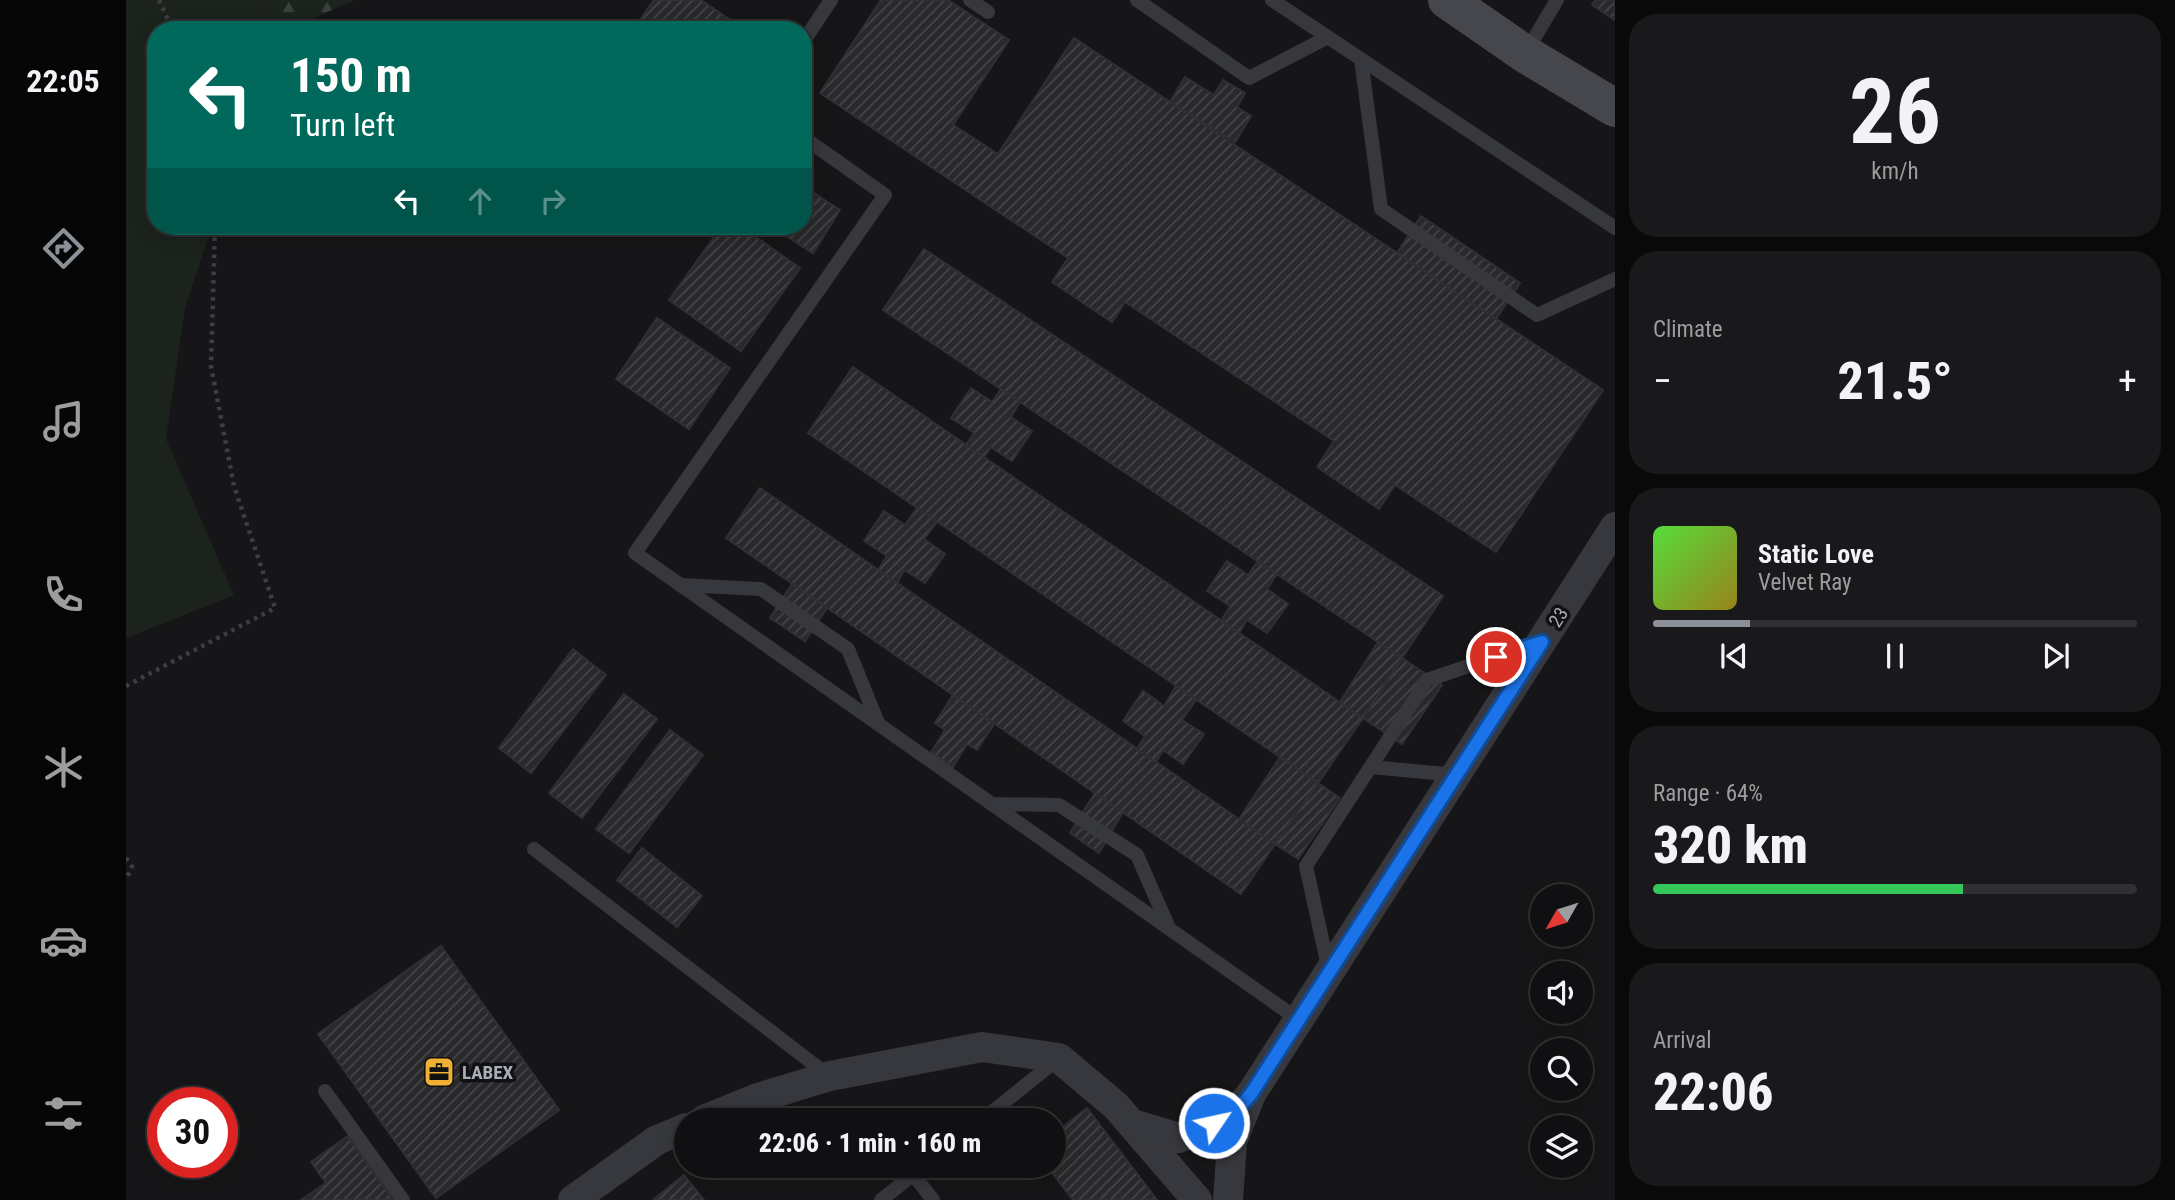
<!DOCTYPE html>
<html lang="en">
<head>
<meta charset="utf-8">
<style>
	:root { --surface:#101012; --page:#19191b; --text:#f1f3f6; --muted:#9c9d9f; --line:#303032; --accent:#8c9099 }
	body { margin:0; font-family:"Roboto Condensed",sans-serif; background:var(--page); color:var(--text); height:100vh; display:flex; flex-direction:column; font-size:26px; white-space:nowrap }
	* { box-sizing:border-box; margin:0 }
	p { font-size:23px; color:var(--muted) }
	.icon { flex:none; width:38px; height:38px; fill:none; stroke:currentColor; stroke-width:2; stroke-linecap:round; stroke-linejoin:round }
	.map { position:relative; flex:1; overflow:hidden }
	.side { display:flex; flex-direction:column; gap:14px; padding:14px; background:#09090a; width:560px }
	.side>* { flex:none }
	.banner { position:absolute; left:21px; top:21px; width:665px; height:214px; border-radius:28px; box-shadow:0 4px 18px #0003,0 0 0 2px var(--line); background:#00695c; color:#fff; overflow:hidden }
	.needle { width:46px; rotate:231deg }
	.tools { position:absolute; left:1404px; top:884px; display:grid; gap:14px }
	.tools a { display:grid; place-items:center; width:63px; height:63px; border-radius:50%; background:var(--surface); box-shadow:0 4px 18px #0003,0 0 0 2px var(--line); font-size:35px }
	.speed { position:absolute; left:21px; top:1087px; display:flex; gap:14px; font-size:35px; font-weight:700; text-align:center }
	.speed>* { display:grid; place-content:center; width:91px; height:91px; border-radius:50%; background:var(--surface); box-shadow:0 4px 18px #0003,0 0 0 2px var(--line); line-height:1 }
	.speed .limit { border:10px solid #d22; background:#fff; color:#111 }
	.pin { position:absolute; display:grid; place-items:center; width:60px; height:60px; color:#fff; margin:-30px; border:4px solid #fff; border-radius:50%; box-shadow:0 2px 7px #0007 }
	.me { position:absolute; width:77px; margin:-38px; rotate:56deg; stroke-linejoin:round; filter:drop-shadow(0 0 5px #0008) }
	.turn { display:flex; align-items:center; gap:24px; height:147px; padding:0 28px; font-size:32px }
	.turn .icon { width:91px; height:91px; stroke-width:2.5 }
	.turn b { display:block; font-size:49px; line-height:60px }
	.lanes { display:flex; align-items:center; height:66px; padding:0 28px; background:#0003; justify-content:center; gap:35px; direction:ltr }
	.lanes .off { opacity:.35 }
	.big { font-size:52px; font-weight:800; line-height:1.1 }
	.side .card { flex:1; display:flex; flex-direction:column; justify-content:center; gap:10px; min-width:0; padding:0 24px; border-radius:28px; background:var(--page) }
	.side .dial { align-items:center; gap:0 }
	.dial b { font-size:91px; line-height:1 }
	.song { display:flex; align-items:center; gap:21px }
	.cover { width:84px; height:84px; border-radius:10px; background:linear-gradient(135deg,hsl(110 70% 55%),hsl(50 70% 35%)) }
	.played { height:7px; border-radius:4px; background:linear-gradient(90deg,var(--accent) 20%,var(--line) 20%) }
	.keys { display:flex; justify-content:space-around; direction:ltr }
	.heat { display:flex; justify-content:space-between; align-items:center; font-size:38px; direction:ltr }
	.charge { height:10px; border-radius:5px; background:linear-gradient(90deg,#34c759 64%,var(--line) 0) }
	.trip { position:absolute; left:548px; top:1108px; width:392px; height:70px; border-radius:35px; background:var(--surface); box-shadow:0 4px 18px #0003,0 0 0 2px var(--line); font-weight:800; line-height:70px; text-align:center }
	main { display:flex; flex:1; min-height:0 }
	.tab-bar { display:flex; flex-direction:column; width:126px; justify-content:space-around; align-items:center; background:#060607; color:var(--muted) }
	.tab-bar .icon { width:49px; height:49px }
	.tab-bar .active { color:var(--accent) }
	.tab-bar b { font-size:32px; color:var(--text) }
	.map>svg:first-child { display:block }
	.grass { fill:#1c231d }
	.forest { fill:url(#forest-firs) }
	.building { fill:url(#building-hatch); stroke:#303034; stroke-width:2 }
	.lines { fill:none; stroke-linecap:round; stroke-linejoin:round }
	.path { stroke:#3d3f44; stroke-width:4.5; stroke-dasharray:3.5 5; stroke-linecap:butt }
	.service { stroke:#37383d; stroke-width:14 }
	.minor { stroke:#37383d; stroke-width:30 }
	.secondary { stroke:#45474d; stroke-width:38 }
	.route-casing { stroke:#114b97; stroke-width:18 }
	.route { stroke:#1a73e8; stroke-width:12 }
	.labels { text-anchor:middle; stroke-width:7; stroke-linejoin:round; paint-order:stroke }
	.street-label { font-size:19px; fill:#a8adb8; stroke:#111113 }
	.poi-label { font-size:19px; font-weight:bold; fill:#a8adb8; stroke:#111113; text-anchor:start }
</style>
</head>
<body>
<main>
<nav class="tab-bar">
<b>22:05</b>
<svg class="icon active" aria-label="directions" viewBox="0 0 24 24"><path d="M12 3l9 9-9 9-9-9zM9 14v-3h6M13 9l2 2-2 2"/></svg>
<svg class="icon" aria-label="music" viewBox="0 0 24 24"><path d="M9 18V5l10-2v13"/><circle cx="6" cy="18" r="3"/><circle cx="16" cy="16" r="3"/></svg>
<svg class="icon" aria-label="phone" viewBox="0 0 24 24"><path d="M5 4h4l2 5-3 2q2 4 5 5l2-3 5 2v4C11 20 4 13 5 4z"/></svg>
<svg class="icon" aria-label="climate" viewBox="0 0 24 24"><path d="M12 3v18M4 7l16 10M4 17L20 7"/></svg>
<svg class="icon" aria-label="car" viewBox="0 0 24 24"><path d="M5 17H2v-5l4-1 3-4h7l3 4 3 1v5h-3M9 17h6M6 11h13"/><circle cx="7" cy="17" r="2"/><circle cx="17" cy="17" r="2"/></svg>
<svg class="icon" aria-label="filters" viewBox="0 0 24 24"><path d="M4 7h16M4 17h16"/><circle cx="9" cy="7" r="2"/><circle cx="15" cy="17" r="2"/></svg>
</nav>
<div class="map">
<svg width="1489" height="1200" viewBox="0 0 1489 1200">
	<defs>
		<pattern id="forest-firs" width="22" height="20" patternUnits="userSpaceOnUse" patternTransform="scale(1.75)"><rect width="22" height="20" fill="#1c231d"/><path d="M5 1l3.5 6h-7zM16 11l3.5 6h-7z" fill="#3a403c"/></pattern>
		<pattern id="building-hatch" width="6" height="6" patternUnits="userSpaceOnUse" patternTransform="scale(1.75)"><rect width="6" height="6" fill="#29292c"/><path d="M-1 1l2-2M0 6l6-6M5 7l2-2" fill="none" stroke="#454548"/></pattern>
	</defs>
	<rect width="100%" height="100%" fill="#161618"/>
	<path class="grass" d="M0,0H131L145,30H30V226H86L59,308L40,439L108,595L0,638Z"/>
	<path class="forest" d="M131,0H229L161,30H145Z"/>
	<g class="building">
		<path d="M528,0H575L619,30H507Z"/>
		<path d="M755,0H822L883,40L827,125L872,154L948,38L1477,390L1370,552L1269,485L1253,509L1191,467L1208,441L999,302L986,322L926,282L942,258L694,93Z"/>
		<path d="M1469,0H1489V20L1466,5Z"/>
		<path d="M1059,77L1088,95L1097,80L1119,93L1111,107L1125,116L1109,142L1044,102Z"/>
		<path d="M677,186L714,210L687,253L644,226H677Z"/>
		<path d="M1295,216L1394,283L1370,319L1271,253Z"/>
		<path d="M596,226H614L674,268L615,351L543,300Z"/>
		<path d="M798,249L1317,596L1276,658L757,310Z"/>
		<path d="M531,318L604,368L563,429L490,379Z"/>
		<path d="M727,367L1237,718L1192,783L682,433Z"/>
		<path d="M845,388L866,402L875,389L894,402L885,417L906,431L886,461L865,447L858,457L840,445L848,433L825,418Z"/>
		<path d="M634,488L1149,844L1115,894L600,538Z"/>
		<path d="M791,508L811,522L798,539L819,554L799,583L778,570L771,583L752,570L761,556L738,541L758,511L779,525Z"/>
		<path d="M1101,561L1122,575L1132,561L1151,574L1141,589L1162,604L1141,633L1121,620L1113,633L1095,621L1104,606L1081,591Z"/>
		<path d="M666,584L701,608L679,641L644,618Z"/>
		<path d="M1252,642L1276,658L1237,718L1214,702Z"/>
		<path d="M447,649L480,675L405,773L373,748Z"/>
		<path d="M1276,658L1316,685L1276,744L1237,718Z"/>
		<path d="M1050,686L1070,700L1056,720L1078,734L1057,764L1037,750L1030,762L1011,749L1019,736L997,721L1017,691L1038,706Z"/>
		<path d="M498,694L531,719L456,818L423,793Z"/>
		<path d="M827,695L868,724L851,750L841,744L827,767L805,752L819,730L809,723Z"/>
		<path d="M544,730L577,755L503,853L470,829Z"/>
		<path d="M1154,757L1192,783L1149,844L1113,819Z"/>
		<path d="M1192,783L1214,798L1172,859L1149,844Z"/>
		<path d="M969,793L997,812L973,853L944,833Z"/>
		<path d="M516,848L576,896L551,927L491,880Z"/>
		<path d="M315,946L433,1110L310,1198L192,1034Z"/>
		<path d="M961,1108L1031,1200H947L921,1166H928V1134Z"/>
		<path d="M222,1136L267,1200H175L200,1183L185,1162Z"/>
		<path d="M558,1175L578,1200H527Z"/>
	</g>
	<g class="lines">
		<g class="path">
			<path d="M33,0L47,30"/>
			<path d="M0,686L149,608L108,486L85,366L89,226"/>
			<path d="M0,858L6,867L0,879"/>
		</g>
		<g class="service">
			<path d="M844,0L862,12"/>
			<path d="M1011,0L1123,78L1202,37"/>
			<path d="M1146,0L1489,228"/>
			<path d="M677,42L705,0"/>
			<path d="M1400,52L1431,0"/>
			<path d="M1235,59L1255,209L1411,315L1489,279"/>
			<path d="M677,137L759,195L509,553L1173,1020"/>
			<path d="M554,585L635,589L722,649L752,723"/>
			<path d="M1245,767L1330,775"/>
			<path d="M865,804L933,805L1011,855L1043,928"/>
			<path d="M408,849L703,1076"/>
			<path d="M1203,971L1180,866L1301,680L1411,643"/>
			<path d="M199,1091L277,1200"/>
			<path d="M856,1120L932,1059"/>
			<path d="M787,1174L807,1200"/>
			<path d="M755,1200L798,1166"/>
		</g>
		<g class="minor">
			<path d="M1125,1094L1489,527"/>
			<path d="M578,1120L632,1098L704,1076L856,1047L933,1058L990,1106L1071,1200"/>
			<path d="M1006,1124L1053,1138L1106,1116L1125,1094L1106,1142L1102,1200"/>
			<path d="M447,1200L531,1140L560,1128"/>
		</g>
		<path class="secondary" d="M1321,0L1399,54L1489,108"/>
	</g>
	<g class="lines">
		<g class="route-casing">
			<path id="route" d="M1088,1123L1106,1116L1125,1094L1416,642L1370,657"/>
		</g>
		<use href="#route" class="route"/>
	</g>
	<defs>
		<g id="office-square" transform="scale(1.575)"><rect x="-9" y="-9" width="18" height="18" rx="4" fill="#f2b134" stroke="#111113"/><path d="M-6-3h4V-5.5h4V-3h4V5H-6ZM-1-4.5V-3h2v-1.5ZM-6 0V1H6V0Z" fill="#111"/></g>
	</defs>
	<g fill-rule="evenodd">
		<use href="#office-square" x="313" y="1072"/>
	</g>
	<g class="labels">
		<g class="street-label">
			<text transform="translate(1432 617) rotate(-57)" y="7">23</text>
		</g>
		<g class="poi-label">
			<text x="336" y="1079">LABEX</text>
		</g>
	</g>
</svg>
<div class="tools">
<a><svg class="needle" viewBox="-14 -14 28 28"><path d="M0-13l5 13h-10z" fill="#e53935"/><path d="M0 13l5-13h-10z" fill="#9c9d9f"/></svg></a>
<a><svg class="icon" aria-label="sound" viewBox="0 0 24 24"><path d="M4 9h4l5-4v14l-5-4H4zM17 9q2 3 0 6"/></svg></a>
<a><svg class="icon" aria-label="search" viewBox="0 0 24 24"><circle cx="10" cy="10" r="6"/><path d="M15 15l6 6"/></svg></a>
<a><svg class="icon" aria-label="layers" viewBox="0 0 24 24"><path d="M12 4l9 5-9 5-9-5zM3 14l9 5 9-5"/></svg></a>
</div>
<div class="speed"><div class="limit">30</div></div>
<div class="pin" style="left:1370px;top:657px;background:#d93025"><svg class="icon" aria-label="arrive" viewBox="0 0 24 24"><path d="M6 21V4h12l-3 4 3 4H6"/></svg></div>
<svg class="me" style="left:1088px;top:1123px" viewBox="-20 -20 40 40"><circle r="17" fill="#1a73e8" stroke="#fff" stroke-width="3"/><path d="M0-11L8 9 0 5-8 9z" fill="#fff"/></svg>
<div class="trip">22:06 · 1 min · 160 m</div>
<div class="banner">
<div class="turn"><svg class="icon" aria-label="left" viewBox="0 0 24 24"><path d="M17 20v-9H6M10 6l-5 5 5 5"/></svg><div><b>150 m</b>Turn left</div></div>
<div class="lanes"><svg class="icon" aria-label="left" viewBox="0 0 24 24"><path d="M17 20v-9H6M10 6l-5 5 5 5"/></svg><svg class="icon off" aria-label="ahead" viewBox="0 0 24 24"><path d="M12 20V5M6 11l6-6 6 6"/></svg><svg class="icon off" aria-label="right" viewBox="0 0 24 24"><path d="M7 20v-9h11M14 6l5 5-5 5"/></svg></div>
</div>
</div>
<section class="side">
<div class="card dial"><b>26</b><p>km/h</p></div>
<div class="card"><p>Climate</p>
<div class="heat"><a>−</a><b class="big">21.5°</b><a>+</a></div>
</div>
<div class="card">
<div class="song"><i class="cover"></i><div><b>Static Love</b><p>Velvet Ray</p></div></div>
<div class="played"></div>
<div class="keys"><svg class="icon" aria-label="previous" viewBox="0 0 24 24"><path d="M18 5L8 12l10 7zM5 5v14"/></svg><svg class="icon" aria-label="pause" viewBox="0 0 24 24"><path d="M8 5v14M16 5v14"/></svg><svg class="icon" aria-label="next" viewBox="0 0 24 24"><path d="M6 5l10 7-10 7zM19 5v14"/></svg></div>
</div>
<div class="card"><p>Range · 64%</p><b class="big">320 km</b><div class="charge"></div></div>
<div class="card"><p>Arrival</p><b class="big">22:06</b></div>
</section>
</main>
</body>
</html>
